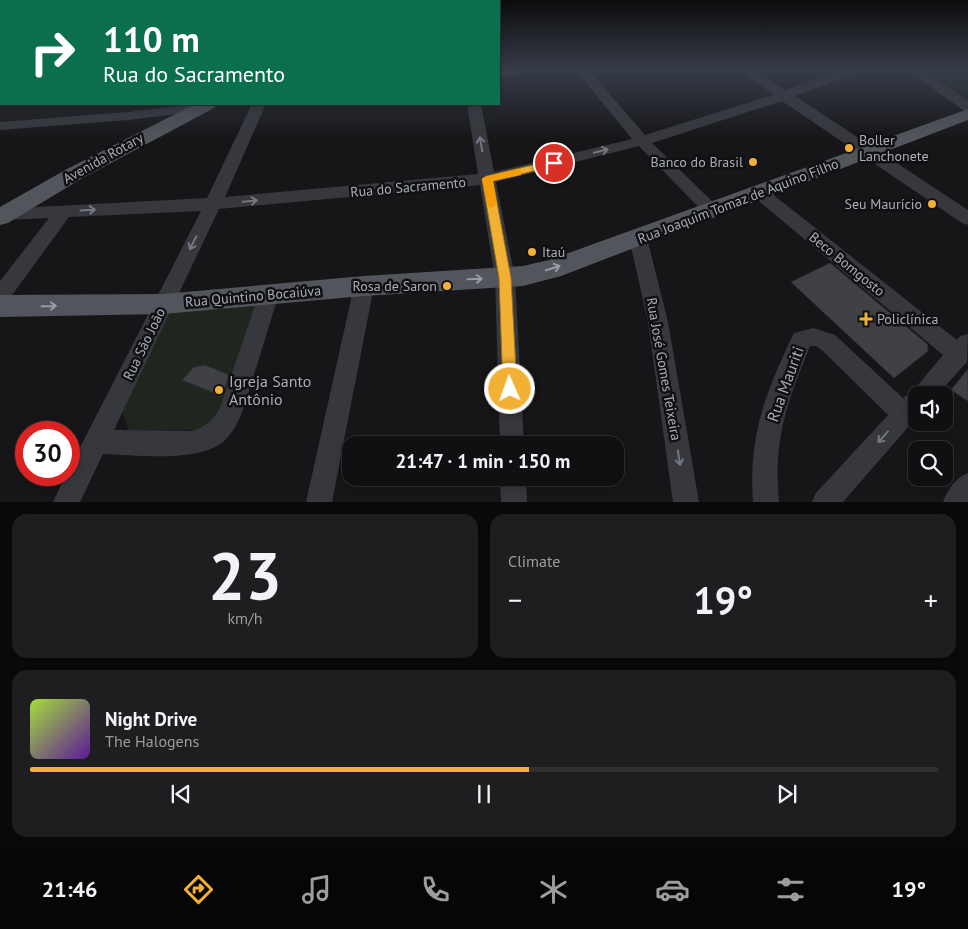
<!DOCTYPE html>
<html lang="en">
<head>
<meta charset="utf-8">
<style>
	:root { --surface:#101012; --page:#1e1e20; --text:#f1f3f6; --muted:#9c9d9f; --line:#303032; --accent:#f2b134 }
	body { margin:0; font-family:"PT Sans",sans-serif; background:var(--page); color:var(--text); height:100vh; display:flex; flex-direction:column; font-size:19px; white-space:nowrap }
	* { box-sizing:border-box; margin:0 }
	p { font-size:16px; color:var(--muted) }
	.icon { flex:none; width:28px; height:28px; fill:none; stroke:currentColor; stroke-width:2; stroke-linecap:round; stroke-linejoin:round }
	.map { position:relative; height:502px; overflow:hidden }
	.drawer { display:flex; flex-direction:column; gap:12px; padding:12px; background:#09090a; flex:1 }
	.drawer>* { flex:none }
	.hud { position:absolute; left:0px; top:0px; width:500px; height:105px; box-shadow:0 2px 8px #0003,0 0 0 1px var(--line); background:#0b6e4f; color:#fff; overflow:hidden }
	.tools { position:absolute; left:908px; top:386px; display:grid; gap:10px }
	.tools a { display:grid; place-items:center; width:45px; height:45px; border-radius:10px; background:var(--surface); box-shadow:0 2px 8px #0003,0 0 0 1px var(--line); font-size:25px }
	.speed { position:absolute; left:15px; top:421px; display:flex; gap:10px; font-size:25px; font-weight:700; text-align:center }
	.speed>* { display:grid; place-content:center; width:65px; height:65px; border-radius:50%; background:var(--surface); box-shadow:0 2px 8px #0003,0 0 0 1px var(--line); line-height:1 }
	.speed .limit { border:8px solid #d22; background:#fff; color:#111 }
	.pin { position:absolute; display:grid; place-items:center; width:42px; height:42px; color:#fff; margin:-21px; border:2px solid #fff; border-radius:50%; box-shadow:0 1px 5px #0007 }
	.me { position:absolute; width:55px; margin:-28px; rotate:358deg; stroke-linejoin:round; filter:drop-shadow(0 0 4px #0008) }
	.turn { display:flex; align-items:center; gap:18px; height:105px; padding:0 20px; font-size:22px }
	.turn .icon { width:65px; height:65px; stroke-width:2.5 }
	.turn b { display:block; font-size:35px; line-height:42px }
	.big { font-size:38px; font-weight:800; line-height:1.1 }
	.drawer .card { flex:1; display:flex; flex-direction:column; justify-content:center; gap:8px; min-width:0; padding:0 18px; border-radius:15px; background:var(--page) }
	.drawer .dial { align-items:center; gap:0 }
	.dial b { font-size:65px; line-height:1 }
	.song { display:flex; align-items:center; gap:15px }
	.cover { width:60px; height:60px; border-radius:8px; background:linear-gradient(135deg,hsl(80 70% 55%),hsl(270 70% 35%)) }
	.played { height:5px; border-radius:2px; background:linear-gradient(90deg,var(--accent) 55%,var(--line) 55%) }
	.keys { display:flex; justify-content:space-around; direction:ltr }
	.heat { display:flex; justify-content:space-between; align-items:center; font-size:28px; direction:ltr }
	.drawer .tiles { flex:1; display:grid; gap:12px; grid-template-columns:1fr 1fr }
	.card:last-child { grid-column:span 2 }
	.trip { position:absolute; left:342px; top:436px; width:282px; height:50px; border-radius:15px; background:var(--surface); box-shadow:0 2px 8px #0003,0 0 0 1px var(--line); font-weight:800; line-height:50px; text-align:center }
	.menu { display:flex; height:80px; justify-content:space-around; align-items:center; background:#060607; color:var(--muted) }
	.menu .icon { width:35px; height:35px }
	.menu .active { color:var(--accent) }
	.menu b { font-size:22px; color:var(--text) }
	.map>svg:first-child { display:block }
	.green { fill:#1e261f }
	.building { fill:#404145; stroke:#303034 }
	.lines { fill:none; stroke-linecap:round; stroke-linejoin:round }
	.minor { fill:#37383d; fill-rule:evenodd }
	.major { fill:#53555c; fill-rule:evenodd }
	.oneway { stroke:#757881 }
	.oneway2 { stroke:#979ba6 }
	.route { fill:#f2b134; stroke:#9d7322 }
	.slow { fill:#f59e0b }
	.poi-dot { fill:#f2b134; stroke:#111113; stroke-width:2 }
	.labels { text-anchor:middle; stroke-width:5; stroke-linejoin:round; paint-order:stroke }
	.poi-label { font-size:14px; fill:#a8adb8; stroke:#111113; text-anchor:start }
	.street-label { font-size:14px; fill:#a8adb8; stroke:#111113 }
	.near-poi-label { font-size:16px; fill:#a8adb8; stroke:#111113; text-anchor:start }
	.near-street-label { font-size:16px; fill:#a8adb8; stroke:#111113 }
</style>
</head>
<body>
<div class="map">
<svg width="968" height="502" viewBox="0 0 968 502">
	<rect width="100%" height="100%" fill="#161618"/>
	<g class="green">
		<path d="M916,69H968V104Z"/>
		<path d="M256,301L254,317L218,421L197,430L129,431L122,412L171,309Z"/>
	</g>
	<g class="building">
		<path d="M830,263L927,344L928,351L894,378L791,282Z"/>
		<path d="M205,365L229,375L222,396L182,380L194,367Z"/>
		<path d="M968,369V401L951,390Z"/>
	</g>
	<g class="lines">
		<g class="minor">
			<path d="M575,69H588L645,135L773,95L738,69H753L785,90L844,69H863L862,72L795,96L968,210V225L962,223L782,101L652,143L718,207L721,211L718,215L712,217L706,215L639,146L496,182L515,278L524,445H500L495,278L480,185L219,209L114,430L191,431C205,428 213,420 220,408L259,294L262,288L269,286L276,288L279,294L242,413C237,424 232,434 223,442C197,463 136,455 103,454L80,502H53L66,475H69V469L201,211L69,217L7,302L0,304V281L49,218L4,220L0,219V209L207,198L252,104H266L225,197L478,174L467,104H481L494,172L632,139Z"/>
			<path d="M906,69H921L968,101V111L963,110Z"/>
			<path d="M193,104H205L208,107L206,110L201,111L128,120L0,130V122L128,112Z"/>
			<path d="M760,187L766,189L957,340L960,336L968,334L967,362L937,395H916V418L843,502H812L816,493L888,415L823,351L816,346H810C787,404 773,438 779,502H753C748,436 766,391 794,333L813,328L835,335L903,398L912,392L943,355L754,197L752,193L754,189Z"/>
			<path d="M638,231L644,233L647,238L668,322L699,502H673L648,322L629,238L632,233Z"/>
			<path d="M364,278L371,280L374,286L332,502H306L354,286L357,280Z"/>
			<path d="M968,473V502H943C948,489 955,478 968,473Z"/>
			<path d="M500,478H526L527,502H501Z"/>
		</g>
		<g class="major">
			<path d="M499,69H535L533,72L499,77Z"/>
			<path d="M195,104H217L214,108L81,179L8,223L0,225V207L67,169Z"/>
			<path d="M968,109V120L561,276L523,286L364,296L163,314L0,317V295L163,294L364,276L523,266L549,260Z"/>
		</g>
	</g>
	<defs><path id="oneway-shaft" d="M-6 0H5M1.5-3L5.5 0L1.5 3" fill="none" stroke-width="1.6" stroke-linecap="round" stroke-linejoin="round" transform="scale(1.25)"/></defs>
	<g class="oneway">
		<use href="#oneway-shaft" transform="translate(481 144) rotate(-100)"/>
		<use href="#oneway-shaft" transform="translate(601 151) rotate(-14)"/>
		<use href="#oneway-shaft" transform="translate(250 201) rotate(-5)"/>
		<use href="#oneway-shaft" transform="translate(88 210) rotate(-3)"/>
		<use href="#oneway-shaft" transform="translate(193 243) rotate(117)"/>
		<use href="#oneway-shaft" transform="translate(883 437) rotate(132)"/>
		<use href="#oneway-shaft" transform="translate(679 458) rotate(81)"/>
	</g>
	<g class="oneway2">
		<use href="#oneway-shaft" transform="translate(553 268) rotate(-17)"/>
		<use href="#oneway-shaft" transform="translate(475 279) rotate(-2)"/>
		<use href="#oneway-shaft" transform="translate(49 306) rotate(-1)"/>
	</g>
	<linearGradient id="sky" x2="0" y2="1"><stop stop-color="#0c0c0d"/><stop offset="0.5" stop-color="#363c48"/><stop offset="1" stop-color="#363c48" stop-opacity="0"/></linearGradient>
	<rect width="968" height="139" fill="url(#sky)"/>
	<path class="route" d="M554,160L558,161V165L493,181L511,278L517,389L515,394L510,396L505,394L503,389L499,278L482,179L487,176Z"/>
	<path class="slow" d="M517,169L521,170V175L493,181L497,204L491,208L488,207L482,179L484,177Z"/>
	<g class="poi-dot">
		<circle cx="849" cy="148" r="5"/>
		<circle cx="753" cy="162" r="5"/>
		<circle cx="932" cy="204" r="5"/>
		<circle cx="532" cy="252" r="5"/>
		<circle cx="447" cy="286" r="5"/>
		<path d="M863.5 311.5h5v5h5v5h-5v5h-5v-5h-5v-5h5z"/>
		<circle cx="219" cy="390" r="5"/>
	</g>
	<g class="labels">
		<g class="poi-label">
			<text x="859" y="145">Boller<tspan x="859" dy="16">Lanchonete</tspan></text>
			<text x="743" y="167" text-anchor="end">Banco do Brasil</text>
			<text x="922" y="209" text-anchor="end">Seu Maurício</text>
			<text x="542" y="257">Itaú</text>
			<text x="437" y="291" text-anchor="end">Rosa de Saron</text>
			<text x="877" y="324">Policlínica</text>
		</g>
		<g class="street-label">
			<text transform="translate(103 158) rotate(-29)" y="5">Avenida Rotary</text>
			<text transform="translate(408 187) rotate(-5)" y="5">Rua do Sacramento</text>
			<text transform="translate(738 201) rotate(-21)" y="5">Rua Joaquim Tomaz de Aquino Filho</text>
			<text transform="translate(847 264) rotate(39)" y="5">Beco Bomgosto</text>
			<text transform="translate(253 296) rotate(-5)" y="5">Rua Quintino Bocaiúva</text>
			<text transform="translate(144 344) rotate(-64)" y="5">Rua São João</text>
			<text transform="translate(664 369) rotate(80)" y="5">Rua José Gomes Teixeira</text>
		</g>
		<g class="near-poi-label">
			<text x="229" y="387">Igreja Santo<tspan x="229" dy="18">Antônio</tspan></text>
		</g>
		<g class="near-street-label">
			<text transform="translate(785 384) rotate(-70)" y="6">Rua Mauriti</text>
		</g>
	</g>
</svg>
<div class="tools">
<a><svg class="icon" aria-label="sound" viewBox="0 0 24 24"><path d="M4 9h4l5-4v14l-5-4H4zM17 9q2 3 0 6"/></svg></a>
<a><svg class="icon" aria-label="search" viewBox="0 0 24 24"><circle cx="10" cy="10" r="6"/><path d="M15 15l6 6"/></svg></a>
</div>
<div class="speed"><div class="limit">30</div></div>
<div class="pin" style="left:554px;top:163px;background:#d93025"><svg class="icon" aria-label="arrive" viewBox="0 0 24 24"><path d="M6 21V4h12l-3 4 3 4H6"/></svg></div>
<svg class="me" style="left:510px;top:389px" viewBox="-20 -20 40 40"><circle r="17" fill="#f2b134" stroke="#fff" stroke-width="3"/><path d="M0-11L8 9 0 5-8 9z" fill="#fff"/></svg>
<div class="trip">21:47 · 1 min · 150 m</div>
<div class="hud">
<div class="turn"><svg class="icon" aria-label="right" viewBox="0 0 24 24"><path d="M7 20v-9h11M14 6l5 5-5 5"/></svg><div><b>110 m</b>Rua do Sacramento</div></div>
</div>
</div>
<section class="drawer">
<div class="tiles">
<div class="card dial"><b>23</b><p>km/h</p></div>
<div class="card"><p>Climate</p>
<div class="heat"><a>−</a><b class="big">19°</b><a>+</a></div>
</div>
<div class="card">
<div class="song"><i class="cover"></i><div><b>Night Drive</b><p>The Halogens</p></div></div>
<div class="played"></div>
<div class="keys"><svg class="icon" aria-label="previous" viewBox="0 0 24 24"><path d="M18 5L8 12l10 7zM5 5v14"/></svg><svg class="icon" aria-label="pause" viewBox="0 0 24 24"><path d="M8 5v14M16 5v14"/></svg><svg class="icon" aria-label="next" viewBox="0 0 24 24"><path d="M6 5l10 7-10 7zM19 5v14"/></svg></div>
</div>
</div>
</section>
<nav class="menu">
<b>21:46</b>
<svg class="icon active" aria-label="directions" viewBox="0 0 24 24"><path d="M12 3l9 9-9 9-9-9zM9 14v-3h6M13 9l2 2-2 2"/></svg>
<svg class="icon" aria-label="music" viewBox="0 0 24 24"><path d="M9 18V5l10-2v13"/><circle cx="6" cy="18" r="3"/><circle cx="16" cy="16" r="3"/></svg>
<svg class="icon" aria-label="phone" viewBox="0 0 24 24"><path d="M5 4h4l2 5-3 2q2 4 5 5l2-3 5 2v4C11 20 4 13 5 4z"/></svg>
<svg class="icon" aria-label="climate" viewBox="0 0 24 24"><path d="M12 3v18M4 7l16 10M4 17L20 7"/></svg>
<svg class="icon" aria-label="car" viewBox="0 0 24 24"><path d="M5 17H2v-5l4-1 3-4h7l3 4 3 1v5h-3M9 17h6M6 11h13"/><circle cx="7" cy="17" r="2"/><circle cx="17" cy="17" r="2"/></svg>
<svg class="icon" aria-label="filters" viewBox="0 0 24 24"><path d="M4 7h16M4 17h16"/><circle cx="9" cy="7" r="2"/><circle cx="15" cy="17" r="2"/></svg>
<b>19°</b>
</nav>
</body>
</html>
